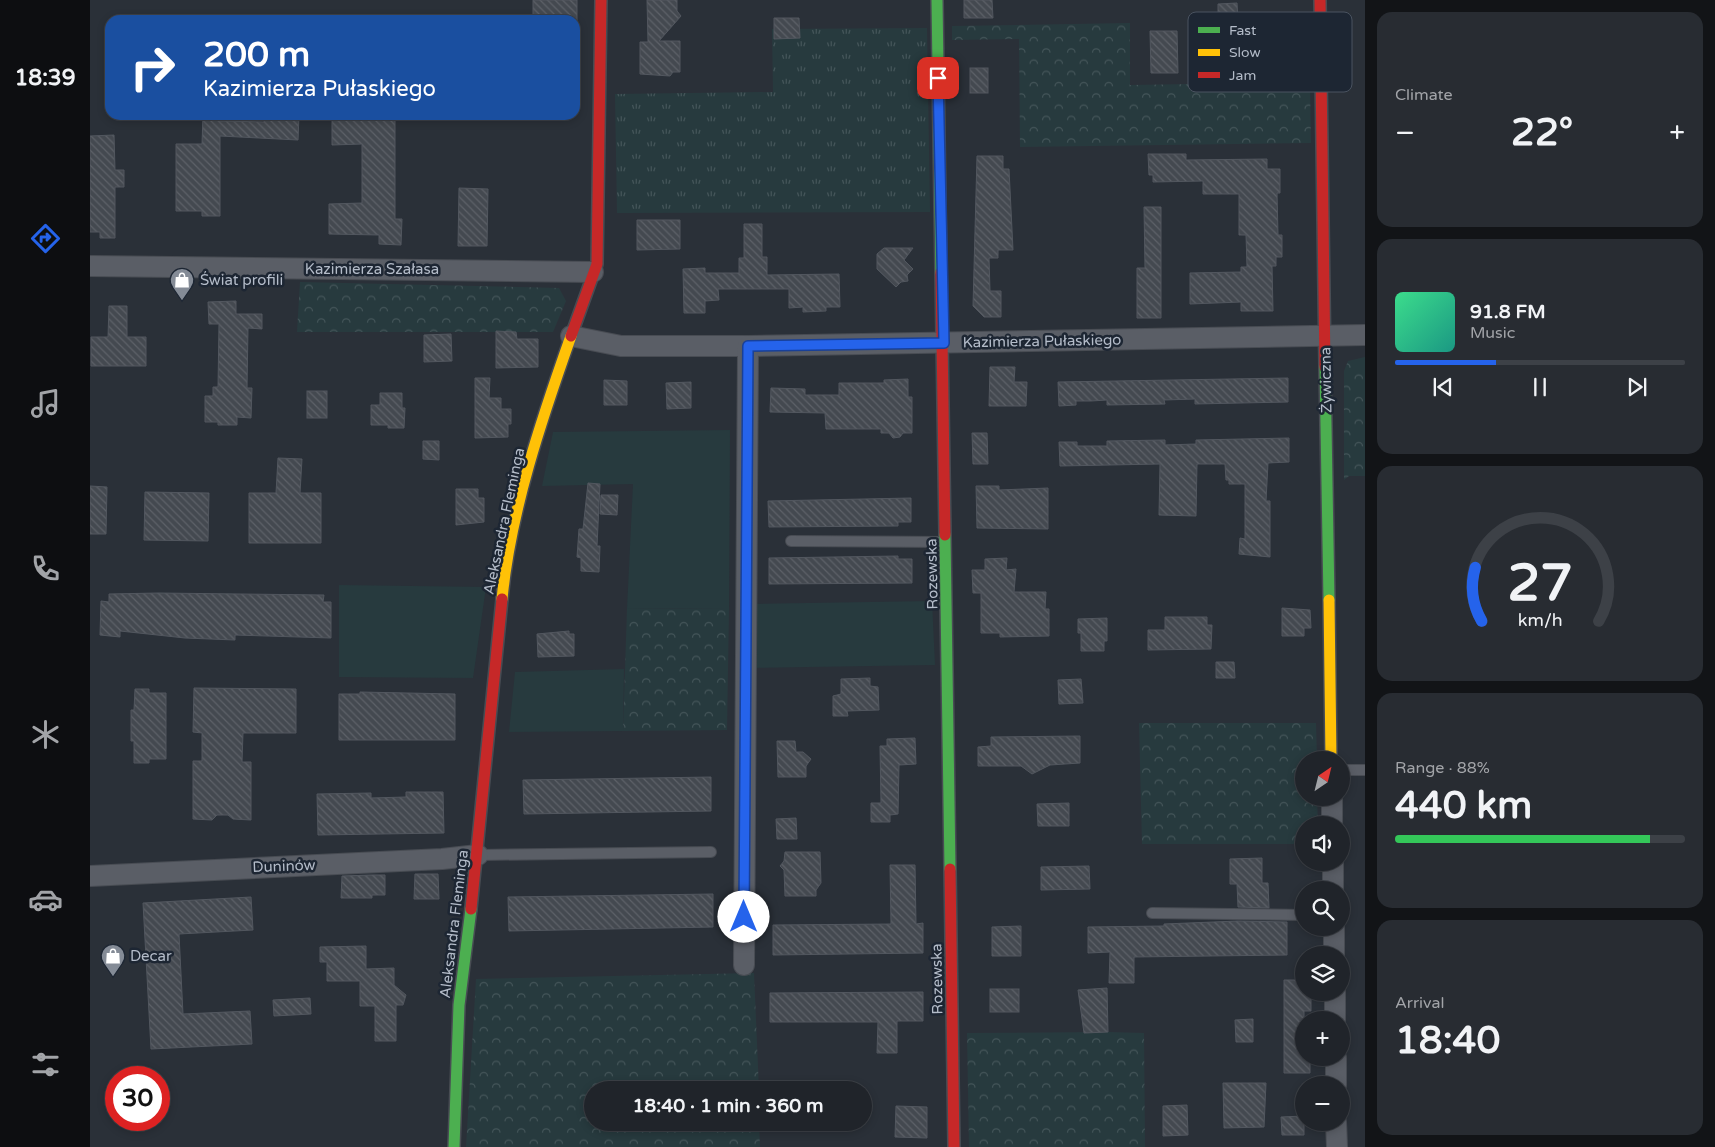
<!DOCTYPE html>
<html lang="en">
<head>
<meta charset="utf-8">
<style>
	:root { --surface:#20242a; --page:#282c32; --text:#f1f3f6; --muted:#a2a4a8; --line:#3d4147; --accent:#2563eb }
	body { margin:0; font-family:"Varela Round",sans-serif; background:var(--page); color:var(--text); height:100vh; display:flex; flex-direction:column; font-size:19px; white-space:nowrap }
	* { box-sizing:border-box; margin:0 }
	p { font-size:16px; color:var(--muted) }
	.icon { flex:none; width:28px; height:28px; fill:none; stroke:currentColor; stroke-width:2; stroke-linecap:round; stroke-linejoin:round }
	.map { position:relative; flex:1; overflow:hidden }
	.drawer { display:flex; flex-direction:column; gap:12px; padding:12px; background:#121417; width:350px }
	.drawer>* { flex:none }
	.guide { position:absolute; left:15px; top:15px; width:475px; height:105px; border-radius:15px; box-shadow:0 2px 8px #0003,0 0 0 1px var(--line); background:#1a4fa0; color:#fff; overflow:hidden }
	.needle { width:32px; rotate:35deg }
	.tools { position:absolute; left:1205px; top:751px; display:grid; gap:10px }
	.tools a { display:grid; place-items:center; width:55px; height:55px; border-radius:50%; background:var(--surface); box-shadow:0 2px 8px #0003,0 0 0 1px var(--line); font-size:25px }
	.speed { position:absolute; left:15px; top:1066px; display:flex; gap:10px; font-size:25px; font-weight:700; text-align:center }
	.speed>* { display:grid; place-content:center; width:65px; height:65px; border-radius:50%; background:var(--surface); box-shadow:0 2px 8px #0003,0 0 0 1px var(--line); line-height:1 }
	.speed .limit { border:8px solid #d22; background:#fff; color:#111 }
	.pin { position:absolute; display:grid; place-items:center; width:42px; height:42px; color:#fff; margin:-21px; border-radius:10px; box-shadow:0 2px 8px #0006 }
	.me { position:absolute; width:55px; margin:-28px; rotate:0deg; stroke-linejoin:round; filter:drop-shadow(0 0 4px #0008) }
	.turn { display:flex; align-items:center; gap:18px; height:105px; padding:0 15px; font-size:22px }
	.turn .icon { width:65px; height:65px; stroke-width:2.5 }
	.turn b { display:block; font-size:35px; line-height:42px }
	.big { font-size:38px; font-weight:700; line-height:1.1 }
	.drawer .widget { flex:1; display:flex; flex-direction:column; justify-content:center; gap:8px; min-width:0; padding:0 18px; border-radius:15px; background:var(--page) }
	.drawer .dial { align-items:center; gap:0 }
	.dial svg { height:130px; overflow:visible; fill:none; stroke:var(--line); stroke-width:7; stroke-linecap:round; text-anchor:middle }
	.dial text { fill:var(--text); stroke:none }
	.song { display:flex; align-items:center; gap:15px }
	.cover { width:60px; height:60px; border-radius:8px; background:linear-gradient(135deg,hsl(150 70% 55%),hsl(170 70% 35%)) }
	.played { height:5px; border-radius:2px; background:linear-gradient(90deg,var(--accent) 35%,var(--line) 35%) }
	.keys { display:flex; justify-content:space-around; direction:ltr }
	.heat { display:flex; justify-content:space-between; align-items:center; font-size:28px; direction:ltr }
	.charge { height:8px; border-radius:4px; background:linear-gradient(90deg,#34c759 88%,var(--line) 0) }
	.trip { position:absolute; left:494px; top:1081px; width:288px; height:50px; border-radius:25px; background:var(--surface); box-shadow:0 2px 8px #0003,0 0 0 1px var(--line); font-weight:700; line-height:50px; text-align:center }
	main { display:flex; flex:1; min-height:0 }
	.tabs { display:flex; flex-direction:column; width:90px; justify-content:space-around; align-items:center; background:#0d0e11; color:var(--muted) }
	.tabs .icon { width:35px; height:35px }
	.tabs .selected { color:var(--accent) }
	.tabs b { font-size:22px; color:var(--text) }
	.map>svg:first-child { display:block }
	.green { fill:#273a3e }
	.forest { fill:url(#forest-crowns) }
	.park { fill:url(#park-tufts) }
	.building { fill:url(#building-back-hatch); stroke:#52575f }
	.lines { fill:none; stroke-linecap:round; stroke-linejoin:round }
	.lane-casing { stroke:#484c53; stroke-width:12 }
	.street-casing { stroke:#484c53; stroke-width:22 }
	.fast-casing { stroke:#484c53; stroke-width:14 }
	.slow-casing { stroke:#484c53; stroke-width:14 }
	.jam-casing { stroke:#484c53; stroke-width:14 }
	.lane { stroke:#5a5e66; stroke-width:10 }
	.street { stroke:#5a5e66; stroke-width:20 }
	.fast { stroke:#4caf50; stroke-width:11 }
	.slow { stroke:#ffc107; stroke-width:11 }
	.jam { stroke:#c62828; stroke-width:11 }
	.route-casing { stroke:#184099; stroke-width:12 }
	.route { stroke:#2563eb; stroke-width:9 }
	.labels { text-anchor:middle; stroke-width:5; stroke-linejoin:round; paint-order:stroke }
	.street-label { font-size:15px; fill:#b4bcc9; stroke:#1d2633 }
	.poi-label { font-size:15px; fill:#b4bcc9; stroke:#1d2633; text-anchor:start }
	.key { fill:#1d2633; stroke:#4a5360; stroke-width:1 }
	.key-label { font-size:14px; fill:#b4bcc9 }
</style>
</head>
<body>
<main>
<nav class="tabs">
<b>18:39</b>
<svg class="icon selected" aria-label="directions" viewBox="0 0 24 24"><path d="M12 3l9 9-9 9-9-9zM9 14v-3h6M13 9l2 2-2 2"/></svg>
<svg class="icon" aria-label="music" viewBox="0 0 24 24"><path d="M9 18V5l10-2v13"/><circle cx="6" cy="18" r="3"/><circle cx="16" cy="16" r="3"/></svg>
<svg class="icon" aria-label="phone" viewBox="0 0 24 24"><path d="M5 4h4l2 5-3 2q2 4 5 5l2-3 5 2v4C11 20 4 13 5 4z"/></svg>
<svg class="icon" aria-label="climate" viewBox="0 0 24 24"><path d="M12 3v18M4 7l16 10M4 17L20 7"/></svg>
<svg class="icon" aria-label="car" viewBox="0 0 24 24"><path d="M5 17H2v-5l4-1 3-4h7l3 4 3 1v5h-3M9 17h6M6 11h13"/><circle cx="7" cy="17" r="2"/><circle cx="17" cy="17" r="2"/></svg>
<svg class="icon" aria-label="filters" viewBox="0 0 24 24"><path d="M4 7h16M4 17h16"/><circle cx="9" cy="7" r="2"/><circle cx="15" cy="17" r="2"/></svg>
</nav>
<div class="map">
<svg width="1275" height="1147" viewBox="0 0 1275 1147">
	<defs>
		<pattern id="forest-crowns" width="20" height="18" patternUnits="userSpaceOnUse" patternTransform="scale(1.25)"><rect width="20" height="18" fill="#273a3e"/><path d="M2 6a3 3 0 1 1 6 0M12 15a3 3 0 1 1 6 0" fill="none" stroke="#445559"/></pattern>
		<pattern id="park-tufts" width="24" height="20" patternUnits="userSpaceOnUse" patternTransform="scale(1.25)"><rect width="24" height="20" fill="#273a3e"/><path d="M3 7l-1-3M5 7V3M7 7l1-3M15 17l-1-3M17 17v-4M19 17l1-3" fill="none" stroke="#445559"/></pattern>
		<pattern id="building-back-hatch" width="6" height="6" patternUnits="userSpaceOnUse" patternTransform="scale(1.25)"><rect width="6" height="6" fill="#444950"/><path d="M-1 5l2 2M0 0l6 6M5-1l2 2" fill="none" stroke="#5d6168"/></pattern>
	</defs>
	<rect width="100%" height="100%" fill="#2a3038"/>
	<g class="green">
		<path d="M640,430L639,608L537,609L543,484L452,486L463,432Z"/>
		<path d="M249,585L396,587L383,678L249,677Z"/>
		<path d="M842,601L845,665L662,668L663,604Z"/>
		<path d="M534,669L533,731L419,732L425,672Z"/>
	</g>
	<g class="forest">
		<path d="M1040,23V85L1220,82L1221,143L930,147L929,39L862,40V26Z"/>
		<path d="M210,282L469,288L476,301L463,332H207Z"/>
		<path d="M1275,357V476H1259L1254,480V371L1258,361Z"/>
		<path d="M639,608L637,730L533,731L537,609Z"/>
		<path d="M1049,723H1226L1227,760H1214V798H1227L1228,825H1214V844H1052Z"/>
		<path d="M664,973L669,1090H502V1122L669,1123L670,1147H376L386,979Z"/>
		<path d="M1018,1032L1054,1033L1055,1147H879L877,1033Z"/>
	</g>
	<path class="park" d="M837,28L840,212L527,213L525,94L683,92L682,29Z"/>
	<g class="building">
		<rect x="443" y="0" width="44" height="20"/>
		<path d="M557,0H587V11L591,16L569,41H590V72H583L580,76L550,74V42H558Z"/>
		<path d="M874,0H902L903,18H874Z"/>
		<path d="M1147,3L1148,21H1128V4Z"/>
		<path d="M684,18H709L710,38L684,39Z"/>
		<path d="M1060,31H1087L1088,73H1061Z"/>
		<rect x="880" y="68" width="18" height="25"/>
		<path d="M113,115H130V121L174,122V119H181V115H209L208,140L130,136V216H112V211H86V144H112Z"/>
		<path d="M283,117V119H305V219H312L311,245L289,244V235L239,234V204L272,203V144L242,145V120Z"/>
		<path d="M24,135L25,170H34V187H25V238H10V232H0V136Z"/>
		<path d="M1058,154H1096V160L1177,159V169H1190V193H1187L1188,235H1192V257H1186V266H1182L1183,311H1151V302L1100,304V273L1151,272V267H1157L1156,235H1149V194H1113V181L1063,182V175H1059Z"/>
		<path d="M887,156H913V169H919L923,250H908V258H899L900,291H911V317H894L883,306Z"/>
		<path d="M369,188L398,189L397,246H368Z"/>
		<path d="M1054,207H1071V318H1047V268H1055Z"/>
		<path d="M547,220H590V249L547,250Z"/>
		<path d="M654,224H672V257H677V275L749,274L750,307H736V311L713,312V307L699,308V289H628L629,300L615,301V313H594L593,269L615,268V273H649V258H654Z"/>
		<path d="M794,248H823L814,260L823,269L817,275L818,281L811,282L806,287L787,269V254Z"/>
		<path d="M146,301V314H172V329L158,328L157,388H162L161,418L147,417V425H128V422H115V396H123V387H128L129,324H119L118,302Z"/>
		<path d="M19,306H37V337H56V366H1V337H18Z"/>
		<path d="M406,331L426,332L427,339H448V367L406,368Z"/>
		<path d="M361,334L362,361L334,362V335Z"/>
		<path d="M900,367H925L924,382H937L936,406H899Z"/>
		<path d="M385,378H400L399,398H411V409H421V424H418V437L385,438Z"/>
		<path d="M1198,378V402L1105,404V399L1074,400L1075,404L1017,405V400L1001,401H986V405L969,406L968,382Z"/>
		<path d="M818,379V397H822V433H813L810,437L803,438L799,433H791V429H736L735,413L680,412L681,388L715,389V395H749V383H794V380Z"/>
		<path d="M514,380L537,381V405H514Z"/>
		<path d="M601,382V408L577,409L576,383Z"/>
		<rect x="217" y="391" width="20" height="27"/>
		<path d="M290,393H312V408H315L314,428H298V425H281V405H290Z"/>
		<path d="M882,433H897L898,464H883Z"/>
		<path d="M1199,438V462L1178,463L1176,501H1180V557L1149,554L1150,538L1155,539V484H1139V480H1136L1135,464H1107L1106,516L1069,515L1070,464L970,466L969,442H987V446H1017V441L1075,440V445L1106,444V440Z"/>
		<path d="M333,441H349V460L333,459Z"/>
		<path d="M188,458L212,459L210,493H231V543H159V493H186Z"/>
		<path d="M498,483L510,484L507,546H510L509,572L491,571V558L487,557L489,529H493Z"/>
		<path d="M0,486L17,487L16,534H0Z"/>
		<path d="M886,486H909V490L958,488V529L887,528Z"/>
		<path d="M366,489H388V498H394V522L366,525Z"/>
		<path d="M55,492L119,493L118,541L54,540Z"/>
		<path d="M511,495H528L527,515L510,514Z"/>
		<path d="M821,498V522H808V526L679,527L678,501Z"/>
		<path d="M808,556V559H822V583L679,584V558Z"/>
		<path d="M917,558L916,570L926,569L924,592H956L955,609H959V636L910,637V633H891V593H883L882,570H895V559Z"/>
		<path d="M68,593L234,595L233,602H241V638L145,635V640L95,638L30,631V637L10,635L11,601L19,602V594Z"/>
		<path d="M1192,608L1220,610L1221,628H1214V636H1192Z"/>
		<path d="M1075,617H1117V625H1122L1121,649L1058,650V630H1075Z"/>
		<path d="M1017,618V641H1014V651H991V633H988V619Z"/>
		<path d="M479,631V634H484V656L448,657L447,634Z"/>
		<path d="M1126,662H1144L1145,678H1126Z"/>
		<path d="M780,678V686L788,687L789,710L757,711L758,716H743V696L751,694V679Z"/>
		<path d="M991,679L993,703L969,704L968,680Z"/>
		<path d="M104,688L206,689V733H153L152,762H161V820L143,819L138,815H127L122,820L103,819V761H112V733L103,732Z"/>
		<path d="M45,689H59V693H76V759H59V763H44V741H41V710H44Z"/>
		<path d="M270,692L365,694V740H249V694H270Z"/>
		<path d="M990,736V763L960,765L942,774L931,766H888V747L901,746V737Z"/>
		<path d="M825,738L826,764L809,765L808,814L800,815V822H781V803H791L790,746H797V739Z"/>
		<path d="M687,741H705L706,752H713L721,759L716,766V777H688Z"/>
		<path d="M621,777V811L434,814L433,780Z"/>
		<path d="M316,792H353L354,833L228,835L227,794L281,793V798L316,797Z"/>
		<path d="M979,803V826H948L947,804Z"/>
		<path d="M706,818L707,839H687L686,819Z"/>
		<path d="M695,852H730L731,883L726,890V896H695L694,870L690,866L694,861Z"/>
		<path d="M1172,858V883H1178L1179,908L1148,907L1147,884H1140V859Z"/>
		<path d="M800,865H825L826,924L833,923V953L683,955V925L801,924Z"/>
		<path d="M999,866L1000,889L951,890V867Z"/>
		<path d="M325,874H348L349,899H324Z"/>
		<path d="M282,875H295V895H282V898H251L252,876Z"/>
		<path d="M623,894V927L419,931L418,897Z"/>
		<path d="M161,897L163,930L89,934L93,1014L160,1011L162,1044L61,1049L53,903Z"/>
		<path d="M1148,921L1197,922V955L1044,957V983H1019L1020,952L998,953V927L1074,926V924Z"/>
		<path d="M931,926V956H902V927Z"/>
		<path d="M276,946V969L304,968V985L316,995L313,1005H306V1041H285V1006H270V981H237V962H230V947Z"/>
		<path d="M1194,980H1214V992H1221V1011H1214V1058H1220V1073H1194Z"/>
		<path d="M1017,988L1018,1032L994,1033L988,990Z"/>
		<rect x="900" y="989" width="29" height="23"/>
		<path d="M833,992V1021H807V1053H787L788,1022H680V993Z"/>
		<path d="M220,998L221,1014L184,1016L183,1000Z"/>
		<path d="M1163,1019V1042H1146L1145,1020Z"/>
		<path d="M1133,1083H1176L1174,1127L1134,1128Z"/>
		<path d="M1097,1105L1098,1135L1073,1136V1106Z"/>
		<path d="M806,1106L837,1107V1138L805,1137Z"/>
		<path d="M1214,1116V1135H1192L1191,1117Z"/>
	</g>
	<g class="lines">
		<g class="lane-casing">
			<g id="lane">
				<path d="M701,541L855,542"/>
				<path d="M1251,770H1275"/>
				<path d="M389,855L621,852"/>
				<path d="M1062,913L1214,915"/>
			</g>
		</g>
		<g class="street-casing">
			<g id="street">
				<path d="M0,266L503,272"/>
				<path d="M481,336L531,346H658L1275,335"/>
				<path d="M1242,798V825"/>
				<path d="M1243,862V890"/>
				<path d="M0,876L352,859L388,855"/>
				<path d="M1244,928V955"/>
				<path d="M654,965L658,346"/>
				<path d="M1245,992V1020"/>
				<path d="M1246,1058V1085"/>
				<path d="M1246,1122L1247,1147"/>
			</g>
		</g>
		<g class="fast-casing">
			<g id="fast">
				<path d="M847,0L851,272"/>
				<path d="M1235,367L1239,600"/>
				<path d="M855,535L860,869"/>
				<path d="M364,1147L369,1005L381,909"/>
			</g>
		</g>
		<g class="slow-casing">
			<g id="slow">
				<path d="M412,599C420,512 452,418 481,336"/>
				<path d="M1239,600L1241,760"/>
			</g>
		</g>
		<g class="jam-casing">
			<g id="jam">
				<path d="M1230,0L1235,367"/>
				<path d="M851,272L855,535"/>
				<path d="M481,336L507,264L511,0"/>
				<path d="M860,869L864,1147"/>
				<path d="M381,909L412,599"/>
			</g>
		</g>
		<use href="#lane" class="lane"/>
		<use href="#street" class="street"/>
		<use href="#fast" class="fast"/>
		<use href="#slow" class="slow"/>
		<use href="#jam" class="jam"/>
	</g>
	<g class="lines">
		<g class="route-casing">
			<path id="route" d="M654,917L658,346L854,343L848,78"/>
		</g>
		<use href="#route" class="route"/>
	</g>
	<defs>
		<g id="shop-pin" transform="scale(1.25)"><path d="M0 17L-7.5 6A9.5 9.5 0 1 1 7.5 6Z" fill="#848b96" stroke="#1d2633"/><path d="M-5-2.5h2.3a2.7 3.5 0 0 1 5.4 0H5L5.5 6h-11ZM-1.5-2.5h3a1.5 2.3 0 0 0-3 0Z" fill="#fff"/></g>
	</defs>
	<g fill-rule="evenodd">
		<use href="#shop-pin" x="92" y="280"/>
		<use href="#shop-pin" x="23" y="956"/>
	</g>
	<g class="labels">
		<g class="street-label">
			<text x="282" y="274">Kazimierza Szałasa</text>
			<text transform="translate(952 341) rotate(-1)" y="5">Kazimierza Pułaskiego</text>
			<text transform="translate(1236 380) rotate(-91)" y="5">Żywiczna</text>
			<text transform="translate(414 521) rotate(-78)" y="5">Aleksandra Fleminga</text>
			<text transform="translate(842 574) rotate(-91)" y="5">Rozewska</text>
			<text transform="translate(194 866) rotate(-2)" y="5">Duninów</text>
			<text transform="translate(364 924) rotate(-83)" y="5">Aleksandra Fleminga</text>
			<text transform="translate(847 979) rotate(-91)" y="5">Rozewska</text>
		</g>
		<g class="poi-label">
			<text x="110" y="285">Świat profili</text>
			<text x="40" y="961">Decar</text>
		</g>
	</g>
	<rect x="1098" y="12" width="164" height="80" rx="8" class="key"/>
	<rect x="1108" y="27" width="22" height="6" fill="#4caf50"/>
	<rect x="1108" y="49" width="22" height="7" fill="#ffc107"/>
	<rect x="1108" y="72" width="22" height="6" fill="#c62828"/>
	<g class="key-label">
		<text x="1139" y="35">Fast</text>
		<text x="1139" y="57">Slow</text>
		<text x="1139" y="80">Jam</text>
	</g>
</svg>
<div class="tools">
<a><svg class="needle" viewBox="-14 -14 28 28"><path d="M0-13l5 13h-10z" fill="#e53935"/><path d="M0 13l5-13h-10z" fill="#a2a4a8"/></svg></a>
<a><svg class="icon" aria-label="sound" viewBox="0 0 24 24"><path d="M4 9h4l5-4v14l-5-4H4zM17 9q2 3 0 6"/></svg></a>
<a><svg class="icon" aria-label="search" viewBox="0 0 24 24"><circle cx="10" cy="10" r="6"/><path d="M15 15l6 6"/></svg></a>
<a><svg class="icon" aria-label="layers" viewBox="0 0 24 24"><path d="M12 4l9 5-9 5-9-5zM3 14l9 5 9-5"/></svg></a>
<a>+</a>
<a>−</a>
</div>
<div class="speed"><div class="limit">30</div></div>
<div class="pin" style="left:848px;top:78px;background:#d93025"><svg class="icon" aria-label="arrive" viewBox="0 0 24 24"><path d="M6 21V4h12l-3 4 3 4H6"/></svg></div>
<svg class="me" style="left:654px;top:917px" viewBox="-20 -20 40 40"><circle r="19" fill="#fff"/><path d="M0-13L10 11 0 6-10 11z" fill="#2563eb"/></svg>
<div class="trip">18:40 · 1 min · 360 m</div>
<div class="guide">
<div class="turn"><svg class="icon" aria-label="right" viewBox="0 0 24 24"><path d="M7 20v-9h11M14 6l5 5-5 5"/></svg><div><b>200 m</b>Kazimierza Pułaskiego</div></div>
</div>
</div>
<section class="drawer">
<div class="widget"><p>Climate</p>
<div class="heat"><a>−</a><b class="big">22°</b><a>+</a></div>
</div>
<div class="widget">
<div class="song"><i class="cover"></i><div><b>91.8 FM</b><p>Music</p></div></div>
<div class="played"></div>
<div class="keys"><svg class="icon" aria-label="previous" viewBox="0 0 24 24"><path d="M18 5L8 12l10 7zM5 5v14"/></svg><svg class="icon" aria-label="pause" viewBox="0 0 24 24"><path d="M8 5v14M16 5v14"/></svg><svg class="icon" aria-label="next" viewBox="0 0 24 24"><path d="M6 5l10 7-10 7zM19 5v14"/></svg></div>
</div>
<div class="widget dial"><svg viewBox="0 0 100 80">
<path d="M14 69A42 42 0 1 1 86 69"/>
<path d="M14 69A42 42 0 0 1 10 36" stroke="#2563eb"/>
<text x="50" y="56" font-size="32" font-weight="700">27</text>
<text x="50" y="72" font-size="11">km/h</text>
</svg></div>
<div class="widget"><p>Range · 88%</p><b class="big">440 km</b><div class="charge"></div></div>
<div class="widget"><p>Arrival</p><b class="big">18:40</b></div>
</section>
</main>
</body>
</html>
